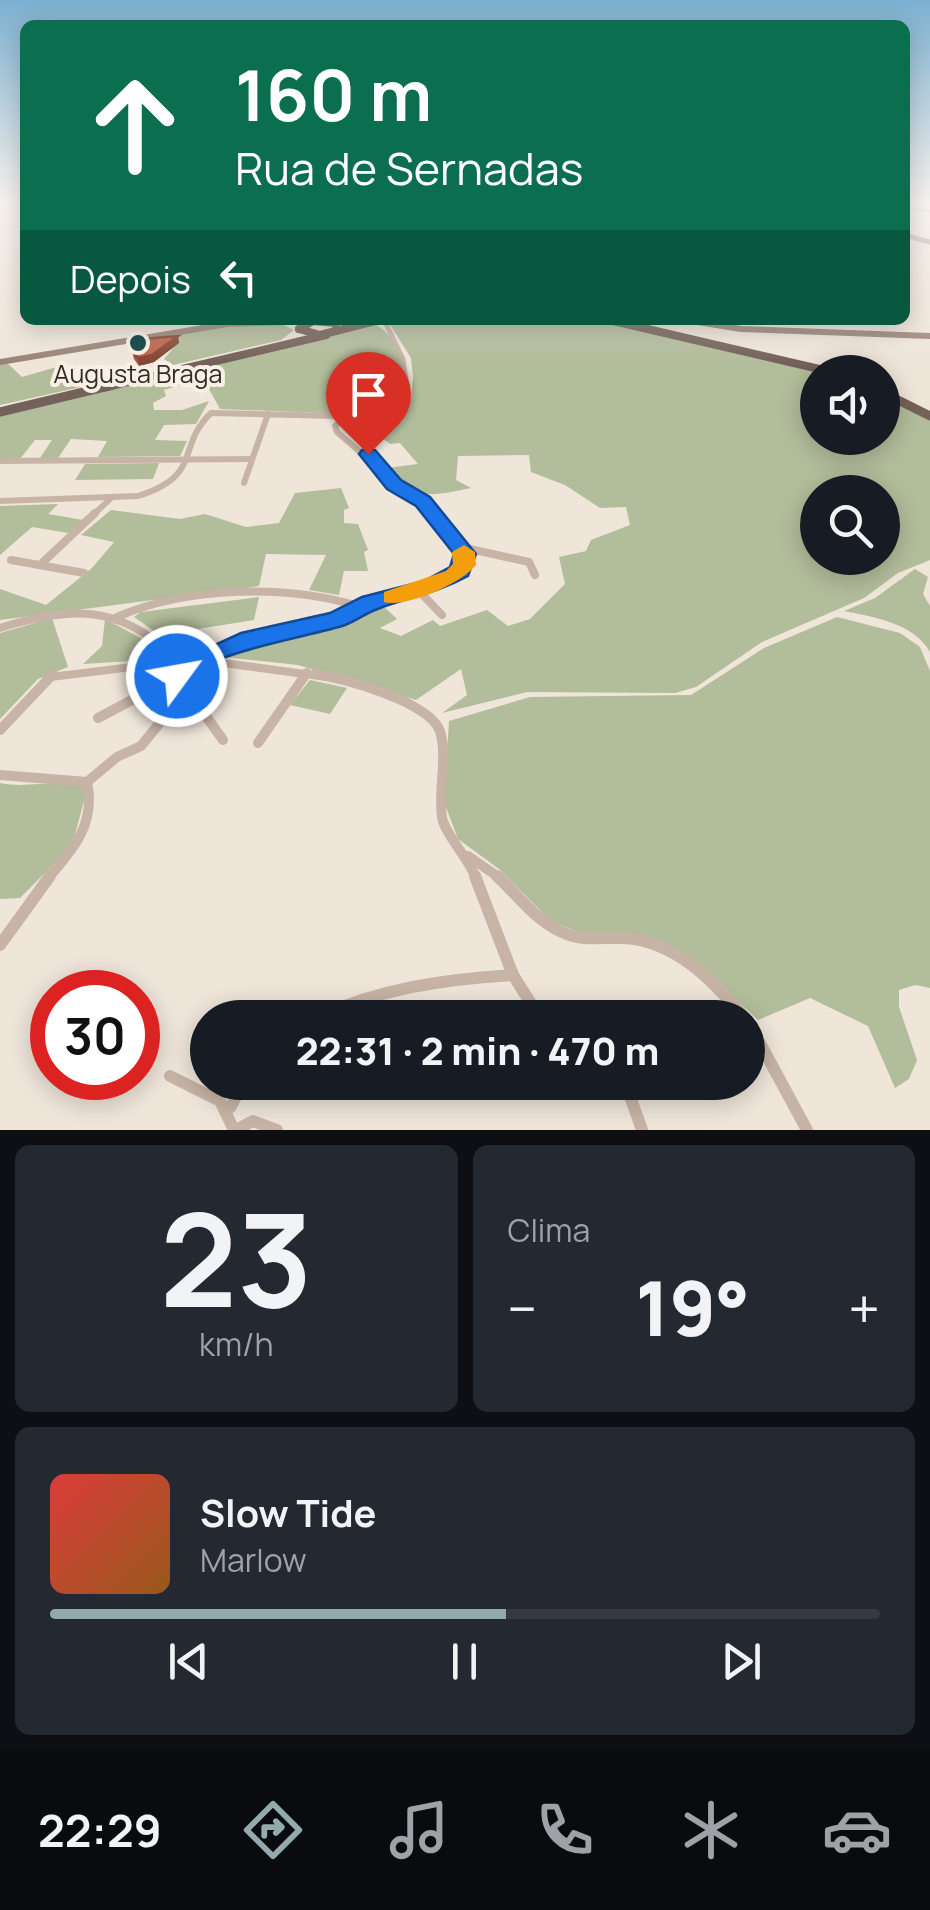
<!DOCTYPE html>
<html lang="pt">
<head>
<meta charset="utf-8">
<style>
	:root { --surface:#171b24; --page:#242831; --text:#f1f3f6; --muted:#9ea1a6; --line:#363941; --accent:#92aaac }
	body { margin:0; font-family:Manrope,sans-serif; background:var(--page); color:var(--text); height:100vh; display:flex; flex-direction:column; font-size:38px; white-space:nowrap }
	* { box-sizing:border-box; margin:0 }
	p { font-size:32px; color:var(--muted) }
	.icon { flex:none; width:55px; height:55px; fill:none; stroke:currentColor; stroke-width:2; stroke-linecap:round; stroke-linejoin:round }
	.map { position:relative; height:1130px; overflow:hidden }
	.side { display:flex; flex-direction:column; gap:15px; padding:15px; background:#0d0f14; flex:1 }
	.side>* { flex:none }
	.guide { position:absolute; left:20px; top:20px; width:890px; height:305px; border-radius:15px; box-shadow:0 5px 25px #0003; background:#0b6e4f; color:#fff; overflow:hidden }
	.controls { position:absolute; left:800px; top:355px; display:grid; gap:20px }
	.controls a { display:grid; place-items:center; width:100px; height:100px; border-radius:50%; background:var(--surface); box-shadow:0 5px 25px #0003; font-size:50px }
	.speed { position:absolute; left:30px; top:970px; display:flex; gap:20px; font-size:50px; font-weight:700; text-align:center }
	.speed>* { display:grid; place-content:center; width:130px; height:130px; border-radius:50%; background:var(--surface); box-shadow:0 5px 25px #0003; line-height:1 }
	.speed .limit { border:15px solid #d22; background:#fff; color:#111 }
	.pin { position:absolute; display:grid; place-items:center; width:85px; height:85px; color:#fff; margin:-102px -42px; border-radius:50% 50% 50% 0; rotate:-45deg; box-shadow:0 0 10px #0007 }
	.pin .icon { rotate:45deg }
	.me { position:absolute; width:110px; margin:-55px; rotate:58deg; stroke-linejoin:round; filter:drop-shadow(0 0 8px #0008) }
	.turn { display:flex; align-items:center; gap:35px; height:210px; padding:0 50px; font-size:45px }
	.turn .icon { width:130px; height:130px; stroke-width:2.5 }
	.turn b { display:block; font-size:70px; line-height:85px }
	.then { display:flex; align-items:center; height:95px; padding:0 50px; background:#0003; gap:20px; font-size:38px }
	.big { font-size:75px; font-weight:800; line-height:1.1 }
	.side .tile { flex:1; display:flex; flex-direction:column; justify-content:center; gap:15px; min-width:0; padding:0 35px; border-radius:15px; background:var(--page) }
	.side .dial { align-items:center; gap:0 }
	.dial b { font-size:130px; line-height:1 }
	.song { display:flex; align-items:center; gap:30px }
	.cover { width:120px; height:120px; border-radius:15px; background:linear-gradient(135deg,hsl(0 70% 55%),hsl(30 70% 35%)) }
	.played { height:10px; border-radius:5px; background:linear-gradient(90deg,var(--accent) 55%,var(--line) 55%) }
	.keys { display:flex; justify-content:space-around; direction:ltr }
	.heat { display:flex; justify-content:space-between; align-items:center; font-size:55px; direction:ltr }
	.side .tiles { flex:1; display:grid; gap:15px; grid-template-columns:1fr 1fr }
	.tile:last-child { grid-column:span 2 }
	.trip { position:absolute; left:190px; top:1000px; width:575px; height:100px; border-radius:50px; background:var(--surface); box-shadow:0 5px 25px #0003; font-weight:800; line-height:100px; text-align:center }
	.dock { display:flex; height:160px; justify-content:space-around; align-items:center; background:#090b0e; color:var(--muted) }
	.dock .icon { width:70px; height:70px }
	.dock .selected { color:var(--accent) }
	.dock b { font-size:45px; color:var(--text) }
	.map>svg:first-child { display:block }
	.green { fill:#b2bd9b; fill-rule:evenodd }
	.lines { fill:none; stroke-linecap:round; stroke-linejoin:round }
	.stream { stroke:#7aaaab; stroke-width:2.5 }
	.street-far4 { stroke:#c7b4a6; stroke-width:5 }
	.street-far3 { stroke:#c7b4a6; stroke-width:6 }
	.street-far2 { stroke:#c7b4a6; stroke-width:8 }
	.street-far1 { stroke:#c7b4a6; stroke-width:10 }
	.street { stroke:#c7b4a6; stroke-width:12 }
	.secondary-far1 { stroke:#9a8478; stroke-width:5 }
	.secondary { stroke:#9a8478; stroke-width:6 }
	.primary-far1 { stroke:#746159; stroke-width:8 }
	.primary { stroke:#746159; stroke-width:9 }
	.wall { fill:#a3553f }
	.shaded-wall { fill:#854533 }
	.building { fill:#be6349; stroke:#854533; stroke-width:2.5 }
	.route { fill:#1a73e8; stroke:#114b97; stroke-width:2.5 }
	.slow { fill:#f59e0b }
	.poi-dot { fill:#1f5052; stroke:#f8efe5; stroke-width:4 }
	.labels { text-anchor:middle; stroke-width:8; stroke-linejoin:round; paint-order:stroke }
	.far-poi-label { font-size:25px; fill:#332a27; stroke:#f8efe5 }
</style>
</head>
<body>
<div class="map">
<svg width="930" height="1130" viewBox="0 0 930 1130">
	<rect width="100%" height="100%" fill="#efe5d9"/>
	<g class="green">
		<path d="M598,320L825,372H818V438H882L883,395L930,419V560L898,573L864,598L762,642L696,687L675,693L527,692L442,713L467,695L461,669L416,700L298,665L224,657L229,649L343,622L383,606L397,619L380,628L401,636L433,620L440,626L487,610L508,626L530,619L565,584L559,557L586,551L591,540L630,525L626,507L600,508L565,485L531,472L529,455L458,456L456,480L471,488C436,495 408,503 387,468L418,464L400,443L390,444L375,433L372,419L398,416L411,399L413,377L411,358L389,323ZM818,492H882V558H818Z"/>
		<path d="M372,323C397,331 421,388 396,408C390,413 381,413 373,415L220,409L209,389L192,382L164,390L166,396L153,403L154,410H182L209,401L196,424L164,425L155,440L187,441L180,456L98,457L107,441L71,439L58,458H40L52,440H35L20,459H0V415Z"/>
		<path d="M282,324L294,330L281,340L173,365L164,359L175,346H155C191,322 240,326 282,324Z"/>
		<path d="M7,363L22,377L60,366L108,381L0,405V364Z"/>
		<path d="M159,463L153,479L75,480L85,464Z"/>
		<path d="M341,488L349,508L344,510V523L358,524L368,550L364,552L368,571H344L339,595L309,590L326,555L266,554L259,586L0,620V589L46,605L92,568L114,542L81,535L111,510L180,519L205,514L246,527L279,523L295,493Z"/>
		<path d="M58,504L48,514L83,520L68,533L32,527L0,555V506Z"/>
		<path d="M915,569L928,577L923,594L930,606V652C914,623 873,617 844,611L875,598Z"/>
		<path d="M259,597L254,620L160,635L134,617L141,612Z"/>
		<path d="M837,617L900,633L920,647L930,671V988L915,985L899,990V1007L917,1060L909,1079L895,1088L868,1026L810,998L758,1020L713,978L668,945L583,934L551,921L499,869L458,839L444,802L449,721L530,697L691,695L764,648Z"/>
		<path d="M52,618L68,667L38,679L0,719V633Z"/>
		<path d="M105,619L152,644L157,655L146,660L83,664L102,646Z"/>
		<path d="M310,680L347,688L330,714L290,705Z"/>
		<path d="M0,783C28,789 57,778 84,787L86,793L72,846L20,898L0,899Z"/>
	</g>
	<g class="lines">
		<path class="stream" d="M905,208L930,211"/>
		<path class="street-far4" d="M384,320L403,359L407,388"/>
		<g class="street-far3">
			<path d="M344,418L335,426L337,432L434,516"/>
			<path d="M0,461L252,459"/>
			<path d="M244,483L268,414"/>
			<path d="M0,501L138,496C204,475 175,448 211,413L374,417L395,413L406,403L407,385"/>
			<path d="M92,516L110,499"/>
		</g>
		<g class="street-far2">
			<path d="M461,547L529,562L535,575"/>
			<path d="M11,560L84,573"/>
			<path d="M40,565L95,513"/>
			<path d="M419,591L442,615"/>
			<path d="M117,617C188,586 288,584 361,607"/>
			<path d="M0,628C68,607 119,603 172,656"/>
			<path d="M172,656L327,677"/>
			<path d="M205,659C287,616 388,618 465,565V554L431,513"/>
			<path d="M165,661L164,668L175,671L187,666L189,658"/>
			<path d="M175,671L178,677"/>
			<path d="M51,677L164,663"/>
			<path d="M304,677L307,672"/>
		</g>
		<g class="street-far1">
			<path d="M176,674L223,740"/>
			<path d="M315,674C345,678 429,702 440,731C448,757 438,790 442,817C444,833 469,859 476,878"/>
			<path d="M98,718L177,676"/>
			<path d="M0,730L53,674"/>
			<path d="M258,743L306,674"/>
			<path d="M0,775L87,782C96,823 74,849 48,878"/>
			<path d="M87,782L117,757L141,746L185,692"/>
			<path d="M468,856L500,878"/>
		</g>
		<g class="street">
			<path d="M475,876L513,975L540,1018"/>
			<path d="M497,876C518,895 535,920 562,932C582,942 603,937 624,938C676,941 713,981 745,1018"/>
			<path d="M0,945L50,876"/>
			<path d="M315,1018C378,989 444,979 513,975"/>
			<path d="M748,1021L807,1130"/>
			<path d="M170,1076L220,1101L234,1130"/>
			<path d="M625,1082L642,1130"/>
			<path d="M230,1108L244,1082"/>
			<path d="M236,1130L253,1121L277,1130"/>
		</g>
		<path class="secondary-far1" d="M905,235L930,242"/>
		<g class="secondary">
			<path d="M685,320L741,329L930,336"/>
			<path d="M0,362L227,324L318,321"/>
		</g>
		<g class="primary-far1">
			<path d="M609,320L832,372"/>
			<path d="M299,329L320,335L379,320"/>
			<path d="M299,329L313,321L335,323L337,330"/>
			<path d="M102,388L326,335"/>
		</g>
		<g class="primary">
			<path d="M882,392L930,416"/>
			<path d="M0,412L113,385"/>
		</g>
	</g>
	<path class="wall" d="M178,336L179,343L154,362L139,366L134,359L132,351H133L129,340Z"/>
	<path class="shaded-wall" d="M178,336L179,343L154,362L139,366L138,358Z"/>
	<path class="building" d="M178,336L152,355L138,358L132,351L136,350L129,340Z"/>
	<linearGradient id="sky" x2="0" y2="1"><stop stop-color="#7cb0d0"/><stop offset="0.56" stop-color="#f8f3ee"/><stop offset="1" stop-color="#f8f3ee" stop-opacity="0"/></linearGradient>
	<rect width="930" height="362" fill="url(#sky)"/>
	<path class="route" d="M362,450H375L401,480L430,497L476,554L468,576C439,592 411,597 380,608C368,612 357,620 345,625C310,637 203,652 186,682H168L162,671L180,652L202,651L241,633L330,613L362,597L424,581L450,567L454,554L416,506L387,489L359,454Z"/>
	<path class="slow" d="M464,545L475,552L476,565C462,583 407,608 384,602V592L446,571L453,564L452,552Z"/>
	<circle class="poi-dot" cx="138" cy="343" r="10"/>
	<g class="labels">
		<g class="far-poi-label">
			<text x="138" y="383">Augusta Braga</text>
		</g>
	</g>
</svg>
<div class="controls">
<a><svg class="icon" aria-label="sound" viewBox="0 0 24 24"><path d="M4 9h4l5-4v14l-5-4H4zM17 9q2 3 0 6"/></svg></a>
<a><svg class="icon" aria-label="search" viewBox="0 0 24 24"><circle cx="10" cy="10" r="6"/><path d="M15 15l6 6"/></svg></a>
</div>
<div class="speed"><div class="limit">30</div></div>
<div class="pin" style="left:368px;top:454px;background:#d93025"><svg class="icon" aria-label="arrive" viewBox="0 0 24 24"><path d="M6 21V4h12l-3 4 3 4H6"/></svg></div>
<svg class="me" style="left:177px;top:676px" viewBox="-20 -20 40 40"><circle r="17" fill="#1a73e8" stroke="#fff" stroke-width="3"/><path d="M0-11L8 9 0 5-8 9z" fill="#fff"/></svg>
<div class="trip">22:31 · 2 min · 470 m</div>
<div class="guide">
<div class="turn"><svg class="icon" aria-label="ahead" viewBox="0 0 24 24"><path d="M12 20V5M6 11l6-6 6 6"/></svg><div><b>160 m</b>Rua de Sernadas</div></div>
<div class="then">Depois<svg class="icon" aria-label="left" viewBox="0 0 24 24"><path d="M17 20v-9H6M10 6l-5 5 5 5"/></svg></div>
</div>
</div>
<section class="side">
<div class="tiles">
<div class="tile dial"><b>23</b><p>km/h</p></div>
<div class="tile"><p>Clima</p>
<div class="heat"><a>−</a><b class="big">19°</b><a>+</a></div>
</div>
<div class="tile">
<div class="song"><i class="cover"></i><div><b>Slow Tide</b><p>Marlow</p></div></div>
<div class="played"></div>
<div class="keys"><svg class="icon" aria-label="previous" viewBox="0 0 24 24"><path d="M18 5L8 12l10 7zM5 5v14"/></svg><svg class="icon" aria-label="pause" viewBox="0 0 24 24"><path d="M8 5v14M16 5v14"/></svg><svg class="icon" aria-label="next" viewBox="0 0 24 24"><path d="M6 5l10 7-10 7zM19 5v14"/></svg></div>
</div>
</div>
</section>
<nav class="dock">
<b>22:29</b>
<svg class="icon selected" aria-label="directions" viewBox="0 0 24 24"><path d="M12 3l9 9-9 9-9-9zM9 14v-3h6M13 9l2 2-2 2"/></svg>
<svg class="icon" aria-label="music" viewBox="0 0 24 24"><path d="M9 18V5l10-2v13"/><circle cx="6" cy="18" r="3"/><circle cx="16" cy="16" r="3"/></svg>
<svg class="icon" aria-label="phone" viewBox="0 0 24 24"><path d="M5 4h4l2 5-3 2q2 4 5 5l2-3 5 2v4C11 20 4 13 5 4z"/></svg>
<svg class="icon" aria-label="climate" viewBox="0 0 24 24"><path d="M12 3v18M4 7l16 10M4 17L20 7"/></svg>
<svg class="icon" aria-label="car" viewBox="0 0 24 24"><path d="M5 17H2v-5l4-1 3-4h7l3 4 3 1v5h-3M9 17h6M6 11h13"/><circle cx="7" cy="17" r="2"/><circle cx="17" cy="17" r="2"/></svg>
</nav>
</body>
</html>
